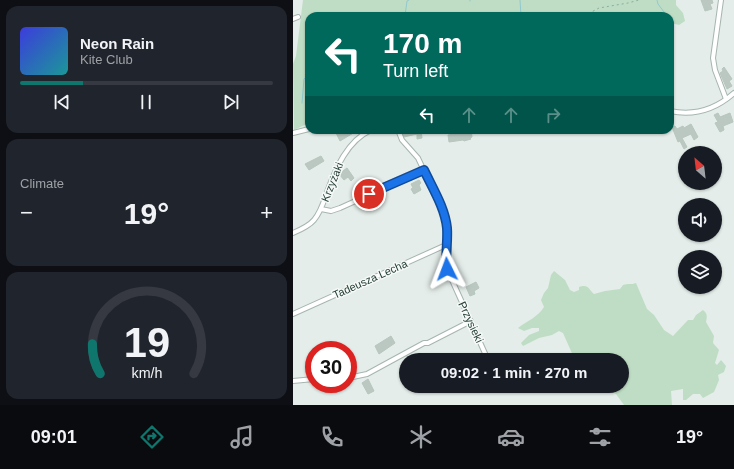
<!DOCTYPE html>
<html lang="en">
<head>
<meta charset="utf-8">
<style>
	:root { --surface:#171b24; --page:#20242c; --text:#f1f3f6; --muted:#9ea1a6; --line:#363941; --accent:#0f766e }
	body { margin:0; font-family:Arial,sans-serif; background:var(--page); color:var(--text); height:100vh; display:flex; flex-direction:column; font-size:15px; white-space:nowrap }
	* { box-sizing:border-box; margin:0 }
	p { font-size:13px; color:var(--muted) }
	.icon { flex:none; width:22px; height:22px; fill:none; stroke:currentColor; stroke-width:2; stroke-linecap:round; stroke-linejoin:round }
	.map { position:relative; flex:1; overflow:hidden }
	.details { display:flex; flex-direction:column; gap:6px; padding:6px; background:#0d0f14; width:293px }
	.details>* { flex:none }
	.top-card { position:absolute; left:12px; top:12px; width:369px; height:122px; border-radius:12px; box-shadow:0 1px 3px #0004; background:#00695c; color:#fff; overflow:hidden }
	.needle { width:26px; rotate:332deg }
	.tools { position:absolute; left:385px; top:146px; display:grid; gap:8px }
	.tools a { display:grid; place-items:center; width:44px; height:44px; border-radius:50%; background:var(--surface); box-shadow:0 1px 3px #0004; font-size:20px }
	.speed { position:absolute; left:12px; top:341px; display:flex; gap:8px; font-size:20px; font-weight:700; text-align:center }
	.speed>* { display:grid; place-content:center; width:52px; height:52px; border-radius:50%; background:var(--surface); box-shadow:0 1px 3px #0004; line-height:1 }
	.speed .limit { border:6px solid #d22; background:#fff; color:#111 }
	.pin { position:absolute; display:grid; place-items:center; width:34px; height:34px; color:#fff; margin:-17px; border:2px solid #fff; border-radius:50%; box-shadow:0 1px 4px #0007 }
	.me { position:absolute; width:44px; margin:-22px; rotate:357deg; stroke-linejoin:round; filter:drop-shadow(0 0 3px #0008) }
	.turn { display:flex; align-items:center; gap:14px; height:84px; padding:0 12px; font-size:18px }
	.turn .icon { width:52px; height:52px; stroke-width:2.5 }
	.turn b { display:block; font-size:28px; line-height:34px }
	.lanes { display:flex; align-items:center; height:38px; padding:0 12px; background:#0003; justify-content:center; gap:20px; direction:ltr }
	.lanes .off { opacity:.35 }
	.big { font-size:30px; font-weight:800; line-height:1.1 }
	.details .tile { flex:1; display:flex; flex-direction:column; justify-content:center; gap:6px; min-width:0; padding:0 14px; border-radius:12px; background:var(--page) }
	.details .dial { align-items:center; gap:0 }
	.dial svg { height:104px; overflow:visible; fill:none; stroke:var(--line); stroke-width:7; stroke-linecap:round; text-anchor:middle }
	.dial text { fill:var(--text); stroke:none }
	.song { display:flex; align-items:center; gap:12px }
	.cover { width:48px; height:48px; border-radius:6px; background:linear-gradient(135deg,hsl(240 70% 55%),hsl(180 70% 35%)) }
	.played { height:4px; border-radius:2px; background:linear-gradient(90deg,var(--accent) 25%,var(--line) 25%) }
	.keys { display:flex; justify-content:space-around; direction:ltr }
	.heat { display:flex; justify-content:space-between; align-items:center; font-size:22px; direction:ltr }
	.trip { position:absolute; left:106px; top:353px; width:230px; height:40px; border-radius:20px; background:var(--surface); box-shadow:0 1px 3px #0004; font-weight:800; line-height:40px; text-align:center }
	.menu { display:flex; height:64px; justify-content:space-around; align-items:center; background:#090b0e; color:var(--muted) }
	.menu .icon { width:28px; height:28px }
	.menu .selected { color:var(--accent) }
	.menu b { font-size:18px; color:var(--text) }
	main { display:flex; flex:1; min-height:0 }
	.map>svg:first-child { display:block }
	.green { fill:#bfddc5 }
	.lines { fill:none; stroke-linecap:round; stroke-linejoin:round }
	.stream { stroke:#90c9ce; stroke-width:1 }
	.building { fill:#bac8c1; stroke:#b7c6bf }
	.minor-casing { stroke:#a7b5af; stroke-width:6 }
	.path { stroke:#87af9f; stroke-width:1; stroke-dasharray:2 3; stroke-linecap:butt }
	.minor { stroke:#fff; stroke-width:4 }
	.route-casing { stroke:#114b97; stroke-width:10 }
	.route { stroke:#1a73e8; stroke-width:7 }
	.labels { text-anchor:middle; stroke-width:3; stroke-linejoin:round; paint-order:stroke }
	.street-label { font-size:11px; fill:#253e35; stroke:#f5f9f7 }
</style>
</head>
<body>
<main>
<section class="details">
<div class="tile">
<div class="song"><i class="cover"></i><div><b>Neon Rain</b><p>Kite Club</p></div></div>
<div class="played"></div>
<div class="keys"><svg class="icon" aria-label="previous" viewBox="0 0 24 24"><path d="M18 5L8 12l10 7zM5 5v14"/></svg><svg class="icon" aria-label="pause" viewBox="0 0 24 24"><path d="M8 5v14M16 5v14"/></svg><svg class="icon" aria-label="next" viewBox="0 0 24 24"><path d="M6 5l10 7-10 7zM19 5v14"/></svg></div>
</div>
<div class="tile"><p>Climate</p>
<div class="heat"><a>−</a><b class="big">19°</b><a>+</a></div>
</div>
<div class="tile dial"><svg viewBox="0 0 100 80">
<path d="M14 69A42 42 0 1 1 86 69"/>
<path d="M14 69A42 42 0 0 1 8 46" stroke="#0f766e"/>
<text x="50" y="56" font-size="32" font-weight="700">19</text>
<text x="50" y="72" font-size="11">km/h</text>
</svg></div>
</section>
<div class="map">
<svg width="441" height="405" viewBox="0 0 441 405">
	<rect width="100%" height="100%" fill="#e4ede9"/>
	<g class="green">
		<path d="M10,0H383V5L390,13L392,21L386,25L378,23L377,25V16H16V123L1,130L0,64L3,56Z"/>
		<path d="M261,271L272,280L277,290L281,292L286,290V287C296,284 295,289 301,294L312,291L327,289L330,285C335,283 338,285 343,283L354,309L361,315L371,330L380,336L395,320H400L403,315L410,310C415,314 414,317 413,322L421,336L420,343L426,350L422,363L424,365L428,360L433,366L431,372L425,375L426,380L421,392L410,398L407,394H400L393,400H390V389L378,391L379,405H331L323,394L310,386H329V360H282L270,333L266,331L259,335L246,338L230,346L228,343L236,335L246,331V328H239L231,331L225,328C235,320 244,318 251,307L248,300L251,293L255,288L258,275Z"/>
	</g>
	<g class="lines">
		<g class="stream">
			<path d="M227,0L228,16"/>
			<path d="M364,0L365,4L374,16"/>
			<path d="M177,1V0"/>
			<path d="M112,16L114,1L116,0"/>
			<path d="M9,103L11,79L16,74"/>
		</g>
	</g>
	<g class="building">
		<path d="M408,0H419L420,3L417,4L419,9L412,11Z"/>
		<path d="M431,67L439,79L436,81L439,86L434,89L427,73L430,71L429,69Z"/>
		<path d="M425,113L427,117L437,113L440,122L430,126L431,130L427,132L422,123L425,122L421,115Z"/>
		<path d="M398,124L405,137L401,140L398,134L389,138L394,147L391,149L387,141L385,142L379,127L382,126L384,129L390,126L391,128Z"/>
		<path d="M50,130H60L62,132L47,141L43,133Z"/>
		<path d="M112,130H128L129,138L124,139V134L111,137L109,131Z"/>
		<path d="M168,130H178L179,137L177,138L178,139L171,141L170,140L156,142L155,135L169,133Z"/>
		<path d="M28,156L31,161L16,170L12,164Z"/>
		<path d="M54,168L61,178L58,181L55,177L51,180L46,174Z"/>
		<path d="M126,180L128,183L126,185L128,190L121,194L118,189L120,188L118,184Z"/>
		<path d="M183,282L186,288L181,291L182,294L177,296L173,287Z"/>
		<path d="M98,336L102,343L86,354L82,346Z"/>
		<path d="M75,379L81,391L75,394L69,383Z"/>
	</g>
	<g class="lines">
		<g class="minor-casing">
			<g id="minor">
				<path d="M428,0L420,58L422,70L433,99"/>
				<path d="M0,19L5,17"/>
				<path d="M377,111C401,116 423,109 441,93"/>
				<path d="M105,130L109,140L125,158L149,209L154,230L152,256L154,269L195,360"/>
				<path d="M0,133L16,129"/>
				<path d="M28,209L38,211L47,208L131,170"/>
				<path d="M0,233C7,230 16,226 21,220C28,212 31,201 34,192C43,168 54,141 78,130"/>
				<path d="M0,314L153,245"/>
				<path d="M55,378L74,374L131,343H135L178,321"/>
				<path d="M0,381L21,379"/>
			</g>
		</g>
		<path class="path" d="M291,16L306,8L335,3L346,0"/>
		<use href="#minor" class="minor"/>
	</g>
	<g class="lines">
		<g class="route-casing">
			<path id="route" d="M76,194L131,170C140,189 152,208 154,228C155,242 152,256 154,269"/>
		</g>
		<use href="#route" class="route"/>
	</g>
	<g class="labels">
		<g class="street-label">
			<text transform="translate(39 182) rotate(-68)" y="4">Krzyżaki</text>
			<text transform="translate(77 279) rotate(-24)" y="4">Tadeusza Lecha</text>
			<text transform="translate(178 322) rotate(65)" y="4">Przysieki</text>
		</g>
	</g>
</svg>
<div class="tools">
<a><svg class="needle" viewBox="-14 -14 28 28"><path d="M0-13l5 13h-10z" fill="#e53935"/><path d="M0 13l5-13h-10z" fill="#9ea1a6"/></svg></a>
<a><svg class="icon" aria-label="sound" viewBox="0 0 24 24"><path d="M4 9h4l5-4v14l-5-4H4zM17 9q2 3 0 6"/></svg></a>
<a><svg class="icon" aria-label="layers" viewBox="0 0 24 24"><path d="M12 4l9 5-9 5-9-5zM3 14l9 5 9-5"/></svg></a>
</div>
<div class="speed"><div class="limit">30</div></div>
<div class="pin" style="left:76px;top:194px;background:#d93025"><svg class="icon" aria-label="arrive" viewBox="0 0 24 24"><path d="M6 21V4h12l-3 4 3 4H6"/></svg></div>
<svg class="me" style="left:154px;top:269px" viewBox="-20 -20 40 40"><path d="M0-17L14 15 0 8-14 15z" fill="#1a73e8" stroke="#fff" stroke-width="4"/></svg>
<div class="trip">09:02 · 1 min · 270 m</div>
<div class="top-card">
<div class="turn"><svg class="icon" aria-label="left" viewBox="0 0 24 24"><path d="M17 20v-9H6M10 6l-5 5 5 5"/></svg><div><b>170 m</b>Turn left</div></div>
<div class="lanes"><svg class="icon" aria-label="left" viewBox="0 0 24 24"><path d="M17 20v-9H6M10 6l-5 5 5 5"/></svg><svg class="icon off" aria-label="ahead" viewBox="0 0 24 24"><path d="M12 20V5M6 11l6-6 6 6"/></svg><svg class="icon off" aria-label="ahead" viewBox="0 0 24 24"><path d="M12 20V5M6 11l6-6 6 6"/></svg><svg class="icon off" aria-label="right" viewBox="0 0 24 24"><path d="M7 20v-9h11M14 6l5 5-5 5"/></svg></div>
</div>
</div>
</main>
<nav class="menu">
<b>09:01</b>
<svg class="icon selected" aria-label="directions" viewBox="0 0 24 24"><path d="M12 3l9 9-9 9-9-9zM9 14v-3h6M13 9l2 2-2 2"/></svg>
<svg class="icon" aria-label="music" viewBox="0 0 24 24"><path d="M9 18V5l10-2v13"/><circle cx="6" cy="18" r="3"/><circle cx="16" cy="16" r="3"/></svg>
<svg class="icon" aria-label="phone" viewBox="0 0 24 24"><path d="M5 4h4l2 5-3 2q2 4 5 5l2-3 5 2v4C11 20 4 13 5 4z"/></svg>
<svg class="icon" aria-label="climate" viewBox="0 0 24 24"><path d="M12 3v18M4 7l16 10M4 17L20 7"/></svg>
<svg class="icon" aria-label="car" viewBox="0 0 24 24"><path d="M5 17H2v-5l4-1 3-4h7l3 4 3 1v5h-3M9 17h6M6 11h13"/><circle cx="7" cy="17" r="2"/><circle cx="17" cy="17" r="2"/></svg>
<svg class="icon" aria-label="filters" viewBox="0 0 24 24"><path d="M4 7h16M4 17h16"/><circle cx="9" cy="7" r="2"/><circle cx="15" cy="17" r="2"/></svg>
<b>19°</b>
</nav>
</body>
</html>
